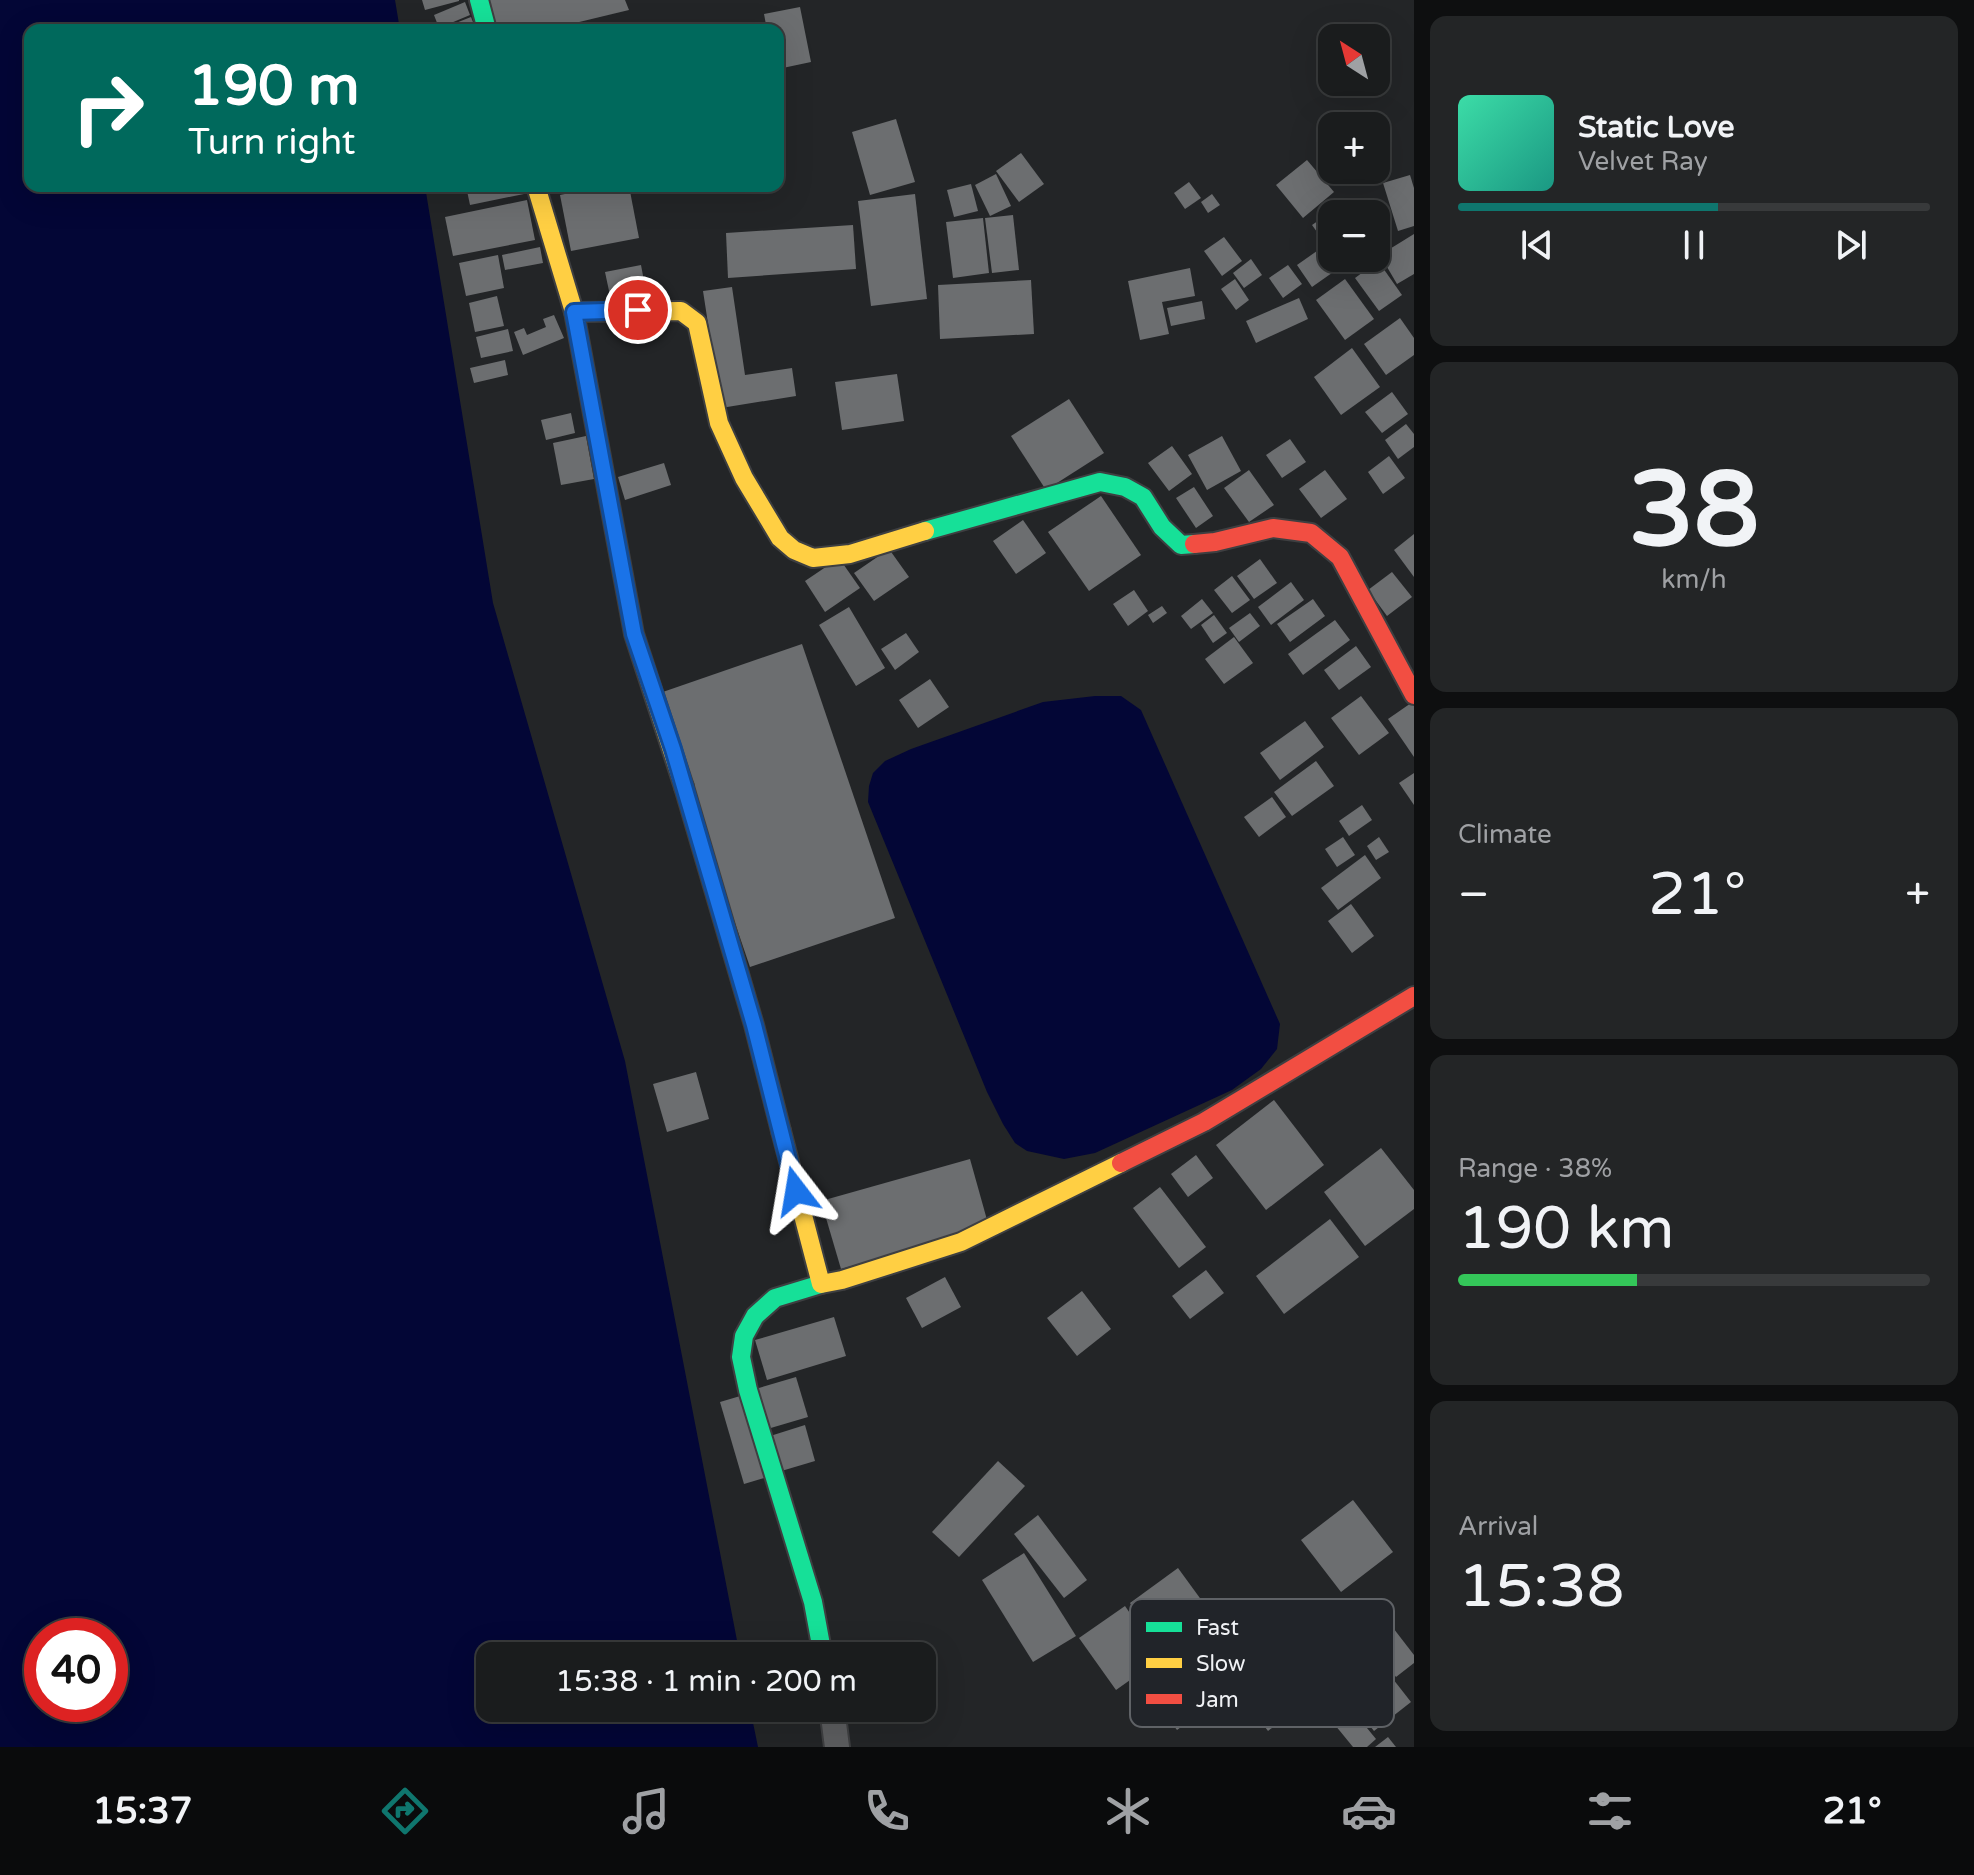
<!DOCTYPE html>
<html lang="en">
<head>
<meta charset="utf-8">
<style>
	:root { --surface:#1a1c1d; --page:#232526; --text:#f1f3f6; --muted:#9fa1a4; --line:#383a3b; --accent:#0f766e }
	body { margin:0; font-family:"Varela Round",sans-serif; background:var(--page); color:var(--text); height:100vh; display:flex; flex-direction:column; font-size:30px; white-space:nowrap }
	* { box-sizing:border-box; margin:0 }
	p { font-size:26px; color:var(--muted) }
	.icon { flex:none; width:44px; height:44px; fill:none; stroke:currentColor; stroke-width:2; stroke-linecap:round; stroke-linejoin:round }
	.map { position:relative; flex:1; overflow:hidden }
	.drawer { display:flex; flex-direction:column; gap:16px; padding:16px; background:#0e0f10; width:560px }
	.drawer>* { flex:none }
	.banner { position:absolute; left:24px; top:24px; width:760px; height:168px; border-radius:16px; box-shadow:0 8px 32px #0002,0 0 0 2px var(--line); background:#00695c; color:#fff; overflow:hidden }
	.needle { width:52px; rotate:324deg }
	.buttons { position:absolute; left:1318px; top:24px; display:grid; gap:16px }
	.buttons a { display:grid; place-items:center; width:72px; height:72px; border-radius:16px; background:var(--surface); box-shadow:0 8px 32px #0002,0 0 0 2px var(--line); font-size:40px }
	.speed { position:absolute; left:24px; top:1618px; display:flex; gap:16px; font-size:40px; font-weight:700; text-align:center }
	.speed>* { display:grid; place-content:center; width:104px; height:104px; border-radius:50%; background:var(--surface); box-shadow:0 8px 32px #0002,0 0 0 2px var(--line); line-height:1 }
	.speed .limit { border:12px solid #d22; background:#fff; color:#111 }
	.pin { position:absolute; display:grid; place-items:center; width:68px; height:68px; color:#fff; margin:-34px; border:4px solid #fff; border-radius:50%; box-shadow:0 2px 8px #0007 }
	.me { position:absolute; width:88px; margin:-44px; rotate:346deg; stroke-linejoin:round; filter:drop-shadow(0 0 6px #0008) }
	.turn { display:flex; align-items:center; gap:28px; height:168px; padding:0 32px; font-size:36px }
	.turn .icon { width:104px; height:104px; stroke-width:2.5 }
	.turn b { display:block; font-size:56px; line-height:68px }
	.big { font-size:60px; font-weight:600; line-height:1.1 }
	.drawer .card { flex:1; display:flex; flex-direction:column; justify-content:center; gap:12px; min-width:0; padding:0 28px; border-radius:16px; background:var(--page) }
	.drawer .dial { align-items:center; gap:0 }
	.dial b { font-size:104px; line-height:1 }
	.song { display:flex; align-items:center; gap:24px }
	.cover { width:96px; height:96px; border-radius:12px; background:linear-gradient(135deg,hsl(160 70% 55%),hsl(170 70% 35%)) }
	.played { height:8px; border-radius:4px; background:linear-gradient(90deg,var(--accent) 55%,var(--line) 55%) }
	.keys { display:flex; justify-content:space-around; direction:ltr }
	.heat { display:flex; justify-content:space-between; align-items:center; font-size:44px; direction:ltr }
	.charge { height:12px; border-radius:6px; background:linear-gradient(90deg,#34c759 38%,var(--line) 0) }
	.trip { position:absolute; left:476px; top:1642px; width:460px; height:80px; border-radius:16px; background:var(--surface); box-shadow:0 8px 32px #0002,0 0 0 2px var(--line); font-weight:600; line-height:80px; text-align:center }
	.tab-bar { display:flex; height:128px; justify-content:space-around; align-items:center; background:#0a0b0c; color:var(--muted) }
	.tab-bar .icon { width:56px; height:56px }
	.tab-bar .selected { color:var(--accent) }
	.tab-bar b { font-size:36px; color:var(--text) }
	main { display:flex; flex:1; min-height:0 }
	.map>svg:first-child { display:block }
	.water { fill:#030636; fill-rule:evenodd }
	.building { fill:#6c6e70 }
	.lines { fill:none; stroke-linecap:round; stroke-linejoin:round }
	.street-casing { stroke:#3e3f41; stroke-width:28 }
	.fast-casing { stroke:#3e3f41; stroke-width:22 }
	.slow-casing { stroke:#3e3f41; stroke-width:22 }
	.jam-casing { stroke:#3e3f41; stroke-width:22 }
	.street { stroke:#5c5d5f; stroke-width:24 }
	.fast { stroke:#16e098; stroke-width:18 }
	.slow { stroke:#ffcf43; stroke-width:18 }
	.jam { stroke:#f24e42; stroke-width:18 }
	.route-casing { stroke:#114b97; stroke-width:20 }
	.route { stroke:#1a73e8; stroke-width:14 }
	.key { fill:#212429; stroke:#5f6266; stroke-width:2 }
	.key-label { font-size:22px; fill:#eff1f4 }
</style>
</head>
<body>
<main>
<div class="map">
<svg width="1414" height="1747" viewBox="0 0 1414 1747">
	<rect width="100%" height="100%" fill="#232527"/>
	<g class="water">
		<path d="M0,0H395L400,30H30V186H425L493,603L625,1061L740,1656H490V1708H750L758,1747H0ZM42,1636H110V1704H42Z"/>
		<path d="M1095,696H1121L1141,710L1280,1024L1277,1049L1261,1069L1232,1090L1095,1153L1064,1159L1027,1151L1015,1143L1003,1124L987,1092L868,802L869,786L873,773L885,761L911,749L1043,702Z"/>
	</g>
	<g class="building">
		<path d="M422,0H459V1L425,10Z"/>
		<path d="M488,0H625L629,10L546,30H496Z"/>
		<path d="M465,2L470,15L439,28L434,15Z"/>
		<path d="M800,7L811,62L778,69V30H767L764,14Z"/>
		<path d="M471,17L476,30H438Z"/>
		<path d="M896,119L915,182L870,195L852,132Z"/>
		<path d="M1021,153L1044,184L1019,202L996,171Z"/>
		<path d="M1307,160L1334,192L1303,218L1276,185Z"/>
		<path d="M996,174L1011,206L990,216L975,185Z"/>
		<path d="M1410,175L1414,188V226L1398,231L1383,183Z"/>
		<path d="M1189,182L1201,198L1185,209L1174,193Z"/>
		<path d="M971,184L978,211L954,217L947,190Z"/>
		<path d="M466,186H522L524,194L470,205Z"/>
		<path d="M604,186H629L639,238L571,251L560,195Z"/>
		<path d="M915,194L927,299L871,306L858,201Z"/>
		<path d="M1212,194L1220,205L1208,213L1201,202Z"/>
		<path d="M527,200L535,240L453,256L445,217Z"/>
		<path d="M1338,207L1343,214H1332V253L1312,225Z"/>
		<path d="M1013,215L1019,270L992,273L985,218Z"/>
		<path d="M983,218L989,273L953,278L946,222Z"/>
		<path d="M853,225L856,269L728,278L726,233Z"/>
		<path d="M1414,234V274L1397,284L1380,255Z"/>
		<path d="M1224,237L1242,261L1222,276L1204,251Z"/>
		<path d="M1324,246L1339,268L1312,287L1297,265Z"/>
		<path d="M540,247L543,263L505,270L502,255Z"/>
		<path d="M498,255L504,288L466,296L459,263Z"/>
		<path d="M1251,259L1262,275L1244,288L1233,273Z"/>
		<path d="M1378,261L1402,295L1379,311L1355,278Z"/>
		<path d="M641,265L647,297L612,305L605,272Z"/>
		<path d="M1288,265L1302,284L1283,298L1269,278Z"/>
		<path d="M1190,268L1195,296L1162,302L1169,334L1140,340L1128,281Z"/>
		<path d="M1235,279L1249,300L1236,310L1221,289Z"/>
		<path d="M1345,279L1374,319L1345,340L1316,300Z"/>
		<path d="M1031,280L1034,334L940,339L938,285Z"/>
		<path d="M732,287L745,375L792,368L796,396L721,408L703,291Z"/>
		<path d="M497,296L504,326L475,332L469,303Z"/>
		<path d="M1299,298L1308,319L1256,343L1246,321Z"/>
		<path d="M1202,301L1205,319L1171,326L1167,308Z"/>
		<path d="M554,315L564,338L523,355L514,332L524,328L527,335L546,327L543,319Z"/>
		<path d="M1400,318L1414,338V355L1386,375L1364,344Z"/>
		<path d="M508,329L513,351L481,358L476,337Z"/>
		<path d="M1352,348L1380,387L1341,415L1314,377Z"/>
		<path d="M505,360L508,375L474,383L470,368Z"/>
		<path d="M897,374L904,421L842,430L835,382Z"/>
		<path d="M1392,392L1408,414L1382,433L1365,412Z"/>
		<path d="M1069,399L1104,453L1046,490L1011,436Z"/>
		<path d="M571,413L575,433L546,440L541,420Z"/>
		<path d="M1406,424L1414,434V447L1398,459L1385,440Z"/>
		<path d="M586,436L594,479L561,485L553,443Z"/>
		<path d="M1222,436L1241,471L1207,490L1188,455Z"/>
		<path d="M1290,439L1306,462L1282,478L1266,455Z"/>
		<path d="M1172,446L1192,474L1169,491L1148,463Z"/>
		<path d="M1389,456L1405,478L1383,494L1368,472Z"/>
		<path d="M664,463L671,485L625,500L618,477Z"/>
		<path d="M1249,470L1274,505L1249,522L1224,488Z"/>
		<path d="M1325,470L1347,499L1321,518L1299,489Z"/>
		<path d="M1194,487L1213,516L1196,528L1176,498Z"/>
		<path d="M1101,496L1141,555L1089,591L1048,532Z"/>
		<path d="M1023,520L1046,553L1016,574L993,541Z"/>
		<path d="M1414,534V577L1394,550Z"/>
		<path d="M889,549L909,577L874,601L854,573Z"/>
		<path d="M839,558L860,588L825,612L805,581Z"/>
		<path d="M1260,559L1277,583L1254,599L1237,576Z"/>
		<path d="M1392,572L1412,597L1387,616L1368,590Z"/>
		<path d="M1232,576L1250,600L1232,613L1214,590Z"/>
		<path d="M1291,582L1304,600L1271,625L1258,607Z"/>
		<path d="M1134,590L1148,611L1128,626L1113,604Z"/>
		<path d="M1202,599L1213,613L1191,629L1181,616Z"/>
		<path d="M1313,599L1325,616L1290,642L1277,624Z"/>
		<path d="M1162,606L1167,613L1153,623L1148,615Z"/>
		<path d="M849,607L885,668L856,686L819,625Z"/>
		<path d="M1250,613L1260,626L1239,642L1229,628Z"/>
		<path d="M1214,615L1227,633L1213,643L1201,625Z"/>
		<path d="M1335,620L1350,640L1303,675L1288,654Z"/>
		<path d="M906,633L919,652L895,670L881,649Z"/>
		<path d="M1234,637L1253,663L1224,684L1205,659Z"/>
		<path d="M802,644L895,918L750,967L657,694Z"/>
		<path d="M1356,646L1371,667L1339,690L1324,670Z"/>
		<path d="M930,679L949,707L918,728L899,700Z"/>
		<path d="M1361,696L1389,733L1359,755L1331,718Z"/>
		<path d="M1414,701V757L1388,719Z"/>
		<path d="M1305,721L1324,747L1280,780L1260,753Z"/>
		<path d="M1316,761L1334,786L1292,816L1274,792Z"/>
		<path d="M1414,773V805L1399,783Z"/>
		<path d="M1272,797L1286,817L1259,837L1244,817Z"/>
		<path d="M1362,805L1372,820L1349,836L1339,821Z"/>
		<path d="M1343,837L1355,855L1337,867L1325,849Z"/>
		<path d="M1379,837L1389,852L1376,860L1367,846Z"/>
		<path d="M1365,855L1381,878L1338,910L1321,888Z"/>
		<path d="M1351,904L1374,936L1352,953L1328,921Z"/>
		<path d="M696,1072L709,1119L667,1132L653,1084Z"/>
		<path d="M1274,1100L1324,1165L1266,1210L1216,1145Z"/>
		<path d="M1381,1148L1414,1190V1209L1365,1246L1324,1192Z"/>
		<path d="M1196,1155L1213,1178L1188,1197L1171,1174Z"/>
		<path d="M970,1159L989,1227L841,1269L821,1201Z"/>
		<path d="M1160,1187L1206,1247L1179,1268L1133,1208Z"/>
		<path d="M1330,1219L1359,1257L1284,1314L1256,1276Z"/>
		<path d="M1206,1270L1224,1293L1190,1319L1172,1296Z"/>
		<path d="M945,1277L961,1307L922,1328L906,1298Z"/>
		<path d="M1082,1291L1111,1329L1077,1356L1047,1318Z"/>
		<path d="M834,1317L846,1356L767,1380L755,1340Z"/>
		<path d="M796,1377L808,1417L764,1430L752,1390Z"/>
		<path d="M747,1394L771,1476L744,1484L720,1402Z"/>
		<path d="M805,1425L815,1461L778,1472L767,1437Z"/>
		<path d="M998,1461L1025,1486L959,1557L932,1532Z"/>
		<path d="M1353,1500L1393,1552L1341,1592L1301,1540Z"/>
		<path d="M1038,1515L1087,1580L1064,1598L1014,1534Z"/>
		<path d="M1024,1553L1076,1636L1033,1662L982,1580Z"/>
		<path d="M1178,1568L1213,1616L1164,1651L1130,1603Z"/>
		<path d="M1370,1598L1414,1655V1663L1396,1677L1348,1615Z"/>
		<path d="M1125,1606L1161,1658L1116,1690L1079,1638Z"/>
		<path d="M1346,1619L1411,1702L1374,1731L1309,1649Z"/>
		<path d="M1259,1670L1292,1712L1268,1731L1236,1688Z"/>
		<path d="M1178,1682L1200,1713L1177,1730L1154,1699Z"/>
		<path d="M1353,1711L1376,1739L1367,1747H1353L1335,1725Z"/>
		<path d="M1388,1737L1396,1747H1375Z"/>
	</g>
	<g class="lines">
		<g class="street-casing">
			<path id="street" d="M832,1708L837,1747"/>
		</g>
		<g class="fast-casing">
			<g id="fast">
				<path d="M479,0L487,30"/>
				<path d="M925,531L1100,482L1125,487L1143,497L1162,527L1181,545L1194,544"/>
				<path d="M684,787L754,1025L781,1131"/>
				<path d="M821,1284L775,1298L755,1316L744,1336L741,1357L748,1390L813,1602L823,1656"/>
			</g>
		</g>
		<g class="slow-casing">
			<g id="slow">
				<path d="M536,186L574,312L634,634L684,787"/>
				<path d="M574,312L681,311L697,323L719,423L744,478L780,538L794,550L813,558L850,554L925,531"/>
				<path d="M781,1131L821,1284L842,1280L961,1242L1121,1163"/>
			</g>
		</g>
		<g class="jam-casing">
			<g id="jam">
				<path d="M1194,544L1215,542L1273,528L1311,533L1340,557L1414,695"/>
				<path d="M1121,1163L1204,1122L1414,996"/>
			</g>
		</g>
		<use href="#street" class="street"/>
		<use href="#fast" class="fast"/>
		<use href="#slow" class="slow"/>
		<use href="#jam" class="jam"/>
	</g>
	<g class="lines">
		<g class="route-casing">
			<path id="route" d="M638,310L574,312L634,634L673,749L754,1025L796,1191"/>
		</g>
		<use href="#route" class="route"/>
	</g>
	<rect x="1130" y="1599" width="264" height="128" rx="12" class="key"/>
	<rect x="1146" y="1622" width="36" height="10" fill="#16e098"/>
	<rect x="1146" y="1658" width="36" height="10" fill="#ffcf43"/>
	<rect x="1146" y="1694" width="36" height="10" fill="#f24e42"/>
	<g class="key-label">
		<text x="1196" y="1635">Fast</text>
		<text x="1196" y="1671">Slow</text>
		<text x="1196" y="1707">Jam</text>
	</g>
</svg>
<div class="buttons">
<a><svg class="needle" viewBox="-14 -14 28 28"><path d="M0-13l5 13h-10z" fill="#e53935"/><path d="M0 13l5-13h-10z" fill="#9fa1a4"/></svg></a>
<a>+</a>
<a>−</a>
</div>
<div class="speed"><div class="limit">40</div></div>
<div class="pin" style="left:638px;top:310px;background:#d93025"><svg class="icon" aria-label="arrive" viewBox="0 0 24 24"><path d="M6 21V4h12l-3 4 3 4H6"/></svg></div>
<svg class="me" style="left:796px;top:1191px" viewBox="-20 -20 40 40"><path d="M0-17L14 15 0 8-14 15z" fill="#1a73e8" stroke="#fff" stroke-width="4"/></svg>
<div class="trip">15:38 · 1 min · 200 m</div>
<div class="banner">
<div class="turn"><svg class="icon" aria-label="right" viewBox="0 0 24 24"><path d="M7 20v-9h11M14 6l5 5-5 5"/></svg><div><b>190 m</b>Turn right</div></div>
</div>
</div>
<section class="drawer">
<div class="card">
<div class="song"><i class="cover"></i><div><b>Static Love</b><p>Velvet Ray</p></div></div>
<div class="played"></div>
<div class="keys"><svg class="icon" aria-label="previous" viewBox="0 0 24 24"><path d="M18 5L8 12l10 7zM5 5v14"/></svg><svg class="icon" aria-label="pause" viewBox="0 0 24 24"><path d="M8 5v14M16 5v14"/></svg><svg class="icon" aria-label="next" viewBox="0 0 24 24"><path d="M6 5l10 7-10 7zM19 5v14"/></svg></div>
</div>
<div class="card dial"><b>38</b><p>km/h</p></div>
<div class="card"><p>Climate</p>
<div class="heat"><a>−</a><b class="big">21°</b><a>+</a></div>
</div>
<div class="card"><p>Range · 38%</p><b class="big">190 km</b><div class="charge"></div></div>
<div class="card"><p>Arrival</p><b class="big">15:38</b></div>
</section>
</main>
<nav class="tab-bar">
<b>15:37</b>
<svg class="icon selected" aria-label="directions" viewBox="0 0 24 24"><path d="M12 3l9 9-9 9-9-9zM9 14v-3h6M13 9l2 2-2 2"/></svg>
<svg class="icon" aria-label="music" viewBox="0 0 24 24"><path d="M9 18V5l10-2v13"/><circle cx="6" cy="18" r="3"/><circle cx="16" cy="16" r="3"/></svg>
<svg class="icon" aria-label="phone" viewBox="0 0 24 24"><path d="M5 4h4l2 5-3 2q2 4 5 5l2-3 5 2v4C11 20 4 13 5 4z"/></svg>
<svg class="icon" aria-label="climate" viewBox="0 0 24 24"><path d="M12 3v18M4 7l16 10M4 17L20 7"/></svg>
<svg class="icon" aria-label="car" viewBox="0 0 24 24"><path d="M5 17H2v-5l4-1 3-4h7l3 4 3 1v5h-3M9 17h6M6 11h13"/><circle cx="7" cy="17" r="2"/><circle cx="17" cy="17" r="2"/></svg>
<svg class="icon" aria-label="filters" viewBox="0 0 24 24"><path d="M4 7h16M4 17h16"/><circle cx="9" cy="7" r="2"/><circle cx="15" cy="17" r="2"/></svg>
<b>21°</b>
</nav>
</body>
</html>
